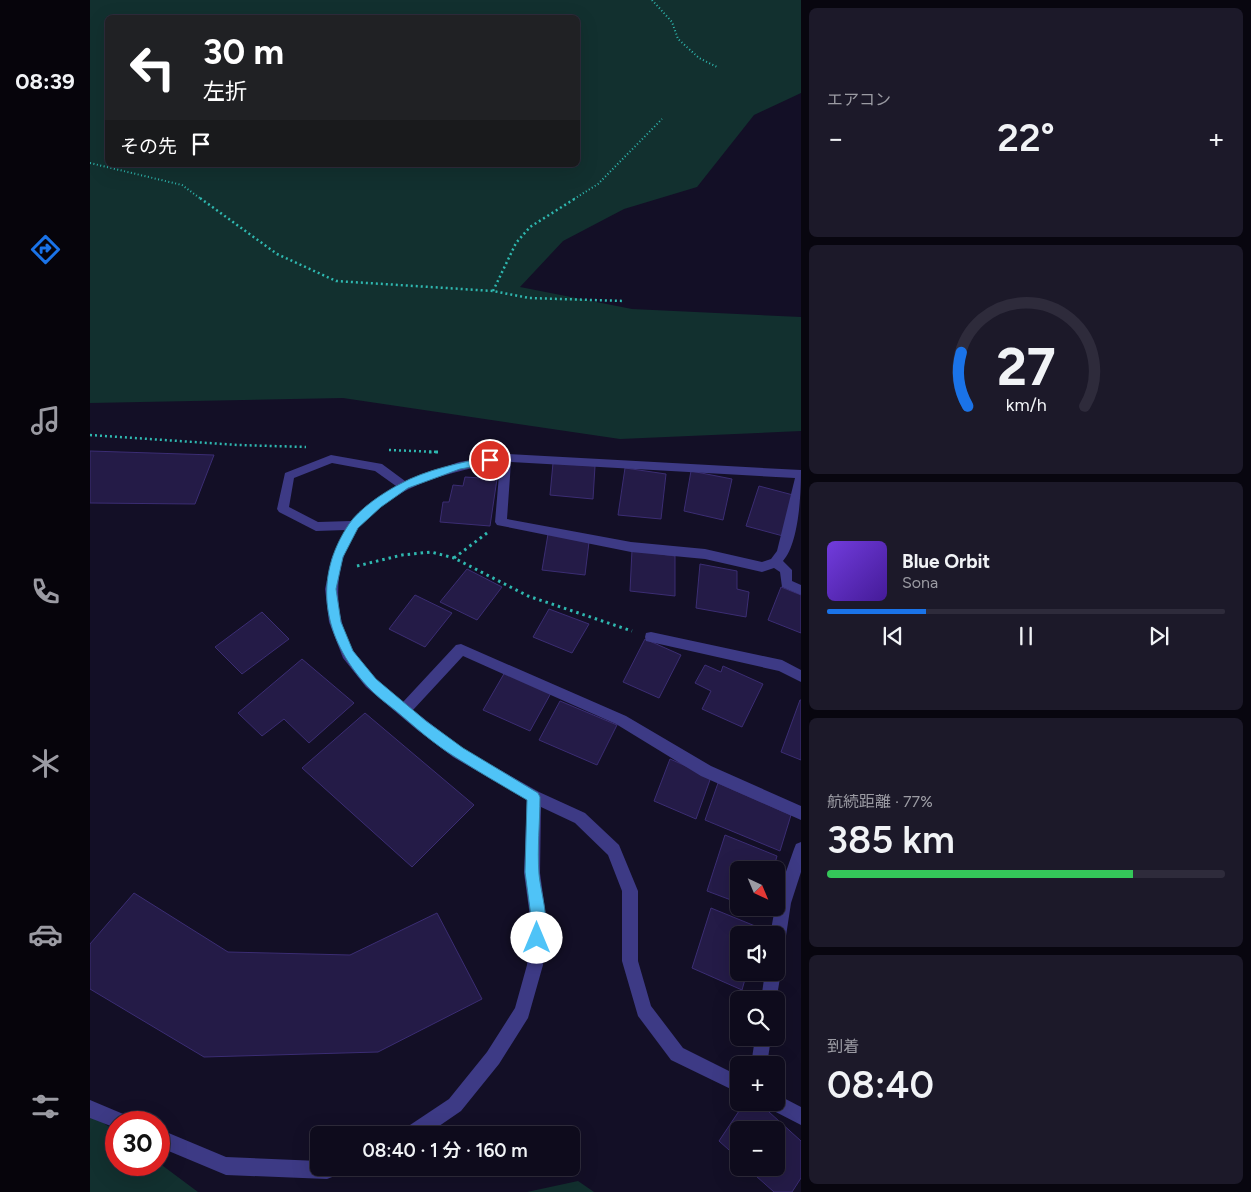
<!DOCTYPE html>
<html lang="ja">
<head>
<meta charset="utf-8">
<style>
	:root { --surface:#0e0b1c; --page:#1c1929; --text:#f1f3f6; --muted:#9b9ba3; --line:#2e2b3b; --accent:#1a73e8 }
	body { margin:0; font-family:Figtree,"Noto Sans JP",sans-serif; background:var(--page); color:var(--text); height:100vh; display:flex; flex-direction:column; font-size:19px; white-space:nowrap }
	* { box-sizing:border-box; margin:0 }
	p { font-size:16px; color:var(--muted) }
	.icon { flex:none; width:28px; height:28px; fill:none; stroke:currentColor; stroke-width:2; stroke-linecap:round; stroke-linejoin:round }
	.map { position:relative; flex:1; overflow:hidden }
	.drawer { display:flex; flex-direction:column; gap:8px; padding:8px; background:#08060f; width:450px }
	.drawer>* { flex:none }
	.top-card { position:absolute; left:15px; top:15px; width:475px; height:152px; border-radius:8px; box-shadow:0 5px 20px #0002,0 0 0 1px var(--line); background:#202124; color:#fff; overflow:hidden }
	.needle { width:32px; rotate:136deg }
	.buttons { position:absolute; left:640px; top:861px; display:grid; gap:10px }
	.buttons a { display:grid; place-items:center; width:55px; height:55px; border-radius:8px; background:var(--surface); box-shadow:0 5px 20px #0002,0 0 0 1px var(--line); font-size:25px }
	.speed { position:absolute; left:15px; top:1111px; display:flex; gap:10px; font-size:25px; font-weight:700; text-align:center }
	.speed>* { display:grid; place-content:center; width:65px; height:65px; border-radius:50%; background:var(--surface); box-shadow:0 5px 20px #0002,0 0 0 1px var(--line); line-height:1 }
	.speed .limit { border:8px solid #d22; background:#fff; color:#111 }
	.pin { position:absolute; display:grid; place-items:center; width:42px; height:42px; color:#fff; margin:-21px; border:2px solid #fff; border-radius:50%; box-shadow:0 1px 5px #0007 }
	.me { position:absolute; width:55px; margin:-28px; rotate:0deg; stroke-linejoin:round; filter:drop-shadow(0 0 4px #0008) }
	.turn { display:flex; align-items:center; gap:18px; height:105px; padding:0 15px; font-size:22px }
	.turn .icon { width:65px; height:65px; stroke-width:2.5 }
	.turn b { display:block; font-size:35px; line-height:42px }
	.then { display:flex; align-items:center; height:48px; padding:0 15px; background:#0003; gap:10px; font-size:19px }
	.big { font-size:38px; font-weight:600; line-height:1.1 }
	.drawer .tile { flex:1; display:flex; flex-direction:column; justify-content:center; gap:8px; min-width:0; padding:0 18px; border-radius:8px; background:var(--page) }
	.drawer .dial { align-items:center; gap:0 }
	.dial svg { height:130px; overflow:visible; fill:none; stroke:var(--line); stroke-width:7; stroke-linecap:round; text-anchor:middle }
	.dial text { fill:var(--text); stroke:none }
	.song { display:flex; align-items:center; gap:15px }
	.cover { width:60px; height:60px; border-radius:8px; background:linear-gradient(135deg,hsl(260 70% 55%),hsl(260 70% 35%)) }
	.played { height:5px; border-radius:2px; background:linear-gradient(90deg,var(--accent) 25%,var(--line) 25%) }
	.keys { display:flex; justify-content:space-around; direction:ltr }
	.heat { display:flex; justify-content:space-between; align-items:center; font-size:28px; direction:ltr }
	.charge { height:8px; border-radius:4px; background:linear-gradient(90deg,#34c759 77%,var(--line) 0) }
	.trip { position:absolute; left:220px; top:1126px; width:270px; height:50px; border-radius:8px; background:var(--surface); box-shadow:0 5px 20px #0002,0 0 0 1px var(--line); font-weight:600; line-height:50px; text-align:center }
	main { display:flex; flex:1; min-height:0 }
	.menu { display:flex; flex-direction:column; width:90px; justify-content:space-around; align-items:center; background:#06040b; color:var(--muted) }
	.menu .icon { width:35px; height:35px }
	.menu .current { color:var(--accent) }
	.menu b { font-size:22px; color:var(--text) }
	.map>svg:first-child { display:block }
	.green { fill:#12302f; fill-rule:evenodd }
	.building { fill:#241b47; stroke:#3b2d73 }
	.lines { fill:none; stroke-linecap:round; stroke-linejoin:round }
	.path-far2 { stroke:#2fb8b0; stroke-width:2; stroke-dasharray:1 2.5; stroke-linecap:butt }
	.path-far1 { stroke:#2fb8b0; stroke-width:2.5; stroke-dasharray:2 3; stroke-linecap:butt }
	.path { stroke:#2fb8b0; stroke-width:3; stroke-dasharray:2.5 4; stroke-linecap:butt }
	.minor { fill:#3d3a85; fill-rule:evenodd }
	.route { fill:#4fc3f7; stroke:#337fa1 }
</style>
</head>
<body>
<main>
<nav class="menu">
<b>08:39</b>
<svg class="icon current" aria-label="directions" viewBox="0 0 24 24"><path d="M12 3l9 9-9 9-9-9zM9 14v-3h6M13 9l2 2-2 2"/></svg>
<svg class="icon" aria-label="music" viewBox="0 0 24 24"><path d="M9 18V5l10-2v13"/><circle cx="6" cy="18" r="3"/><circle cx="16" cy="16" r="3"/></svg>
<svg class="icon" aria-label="phone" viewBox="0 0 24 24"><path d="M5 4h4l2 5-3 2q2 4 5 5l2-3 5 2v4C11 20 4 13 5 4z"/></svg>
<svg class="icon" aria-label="climate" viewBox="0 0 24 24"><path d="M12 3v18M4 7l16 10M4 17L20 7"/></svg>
<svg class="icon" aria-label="car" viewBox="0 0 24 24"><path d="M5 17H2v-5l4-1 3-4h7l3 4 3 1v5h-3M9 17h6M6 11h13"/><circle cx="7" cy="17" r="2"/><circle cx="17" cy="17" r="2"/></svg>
<svg class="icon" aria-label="filters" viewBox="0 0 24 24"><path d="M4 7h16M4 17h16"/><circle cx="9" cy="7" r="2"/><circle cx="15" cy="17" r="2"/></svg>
</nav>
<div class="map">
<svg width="711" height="1192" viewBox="0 0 711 1192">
	<rect width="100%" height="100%" fill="#130f26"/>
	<g class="green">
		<path d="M0,0H711V93L664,115L607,187L534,209L473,241L430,287L542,309L711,317V431L530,439L253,398L0,403ZM18,18H488V165H18Z"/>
		<path d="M0,1113L26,1132V1165H69V1163L108,1192H0Z"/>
		<path d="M488,1181L504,1192H437Z"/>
	</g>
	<g class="building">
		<path d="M0,451L124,455L105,504L0,503Z"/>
		<path d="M463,463L505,466L503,499L460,495Z"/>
		<path d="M535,468L576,474L571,519L528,515Z"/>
		<path d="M601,471L642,479L633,520L594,511Z"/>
		<path d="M375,477L407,479L400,526L350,522L353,502H359L363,485L373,486Z"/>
		<path d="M669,486L703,495L693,536L656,526Z"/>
		<path d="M458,534L499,542L495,575L452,570Z"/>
		<path d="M542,550L585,556V596L540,591Z"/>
		<path d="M610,564L647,571V589L659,592L656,617L606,608Z"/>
		<path d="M377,569L412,587L387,620L350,602Z"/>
		<path d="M691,587L711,595V633L678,620Z"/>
		<path d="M325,595L362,613L335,647L299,629Z"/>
		<path d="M459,609L499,624L482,653L443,637Z"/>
		<path d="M172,612L199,639L152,674L125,647Z"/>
		<path d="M555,639L591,655L569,698L533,682Z"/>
		<path d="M212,659L264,703L219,743L194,719L172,736L148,713Z"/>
		<path d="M615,665L631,672L633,666L673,684L652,727L612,709L621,691L605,683Z"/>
		<path d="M415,672L461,693L440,731L393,710Z"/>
		<path d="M710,700H711V760L691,752Z"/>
		<path d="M470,701L527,725L507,765L449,740Z"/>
		<path d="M275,713L384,805L322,867L212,768Z"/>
		<path d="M580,759L621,777L606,819L564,801Z"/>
		<path d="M628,783L701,815L690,851L615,820Z"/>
		<path d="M635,835L687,856L683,870H649V903L617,891Z"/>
		<path d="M44,893L138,952L260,955L347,913L392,999L288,1052L114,1057L0,989V944Z"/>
		<path d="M621,908L670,928L668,935H649V972H657L652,990L602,968Z"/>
		<path d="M655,1102H668L711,1141V1178L702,1192H684L657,1168H686V1130H649V1159L629,1141Z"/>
	</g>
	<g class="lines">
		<g class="path-far2">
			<path d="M562,0L582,22L588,39L609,58L627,67"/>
			<path d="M0,163L92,185L111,199"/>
			<path d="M484,199L508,184L572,119"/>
		</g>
		<g class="path-far1">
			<path d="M110,198L187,254L246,281L403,291L439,298L534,301"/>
			<path d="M403,291L426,243L440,227L486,198"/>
			<path d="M0,435L148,445L216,447"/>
			<path d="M299,450L348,452"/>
		</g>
		<g class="path">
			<path d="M339,452H348"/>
			<path d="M397,533L364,558L438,596L542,631"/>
			<path d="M267,566L312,555L341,552L364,558"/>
		</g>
		<g class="minor">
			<path d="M416,454L711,470C711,494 709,543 693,561L702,570V581L711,585V595L692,587L690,572L684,568L672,572L615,559L541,552L407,525L405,522L410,463C379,468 348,475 319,489C304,496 278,515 268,528C243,563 242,613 263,650C275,671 295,687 313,702L366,645L371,644L536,716L621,766L711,806V820L611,776L526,724L373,656L323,710L373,749L449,792L495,813L529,845L548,891V961L561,1006L593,1048L649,1076V1093L581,1060L548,1016L532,961V891L518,855L485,823L451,807L450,873L457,924L453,965L438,1018L409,1064L371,1111L336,1135H311L314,1129L359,1099L397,1052L425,1008L437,965L441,924L434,873L437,800L363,757L326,729L276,687L253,658L239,622L235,589L242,557L256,530L226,531L189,512L187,509L195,473L241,455L292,464L315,481L369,462ZM421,462L705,478L687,551L681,559L672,562L615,549L541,542L417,519ZM242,463L285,471L306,486L283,501L261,521L228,522L199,507L204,478Z"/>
			<path d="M561,632L692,660L711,670V682L689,671L556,641L555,637L556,633Z"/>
			<path d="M711,842V872L701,903L694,949L692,955L686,957V935H680L685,908H686V900L704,849L706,844Z"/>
			<path d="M686,965L691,972L686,1002V1000H671L675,972H686Z"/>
			<path d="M665,1038H681L677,1065H661Z"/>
			<path d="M686,1094L711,1107V1125L678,1108L676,1102H686Z"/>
			<path d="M0,1100L38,1116L41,1122H26V1128L0,1118Z"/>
			<path d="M69,1129L136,1157L229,1161V1168H253L250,1174L237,1179L136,1175L69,1147Z"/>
		</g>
	</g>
	<path class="route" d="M400,457L404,458V463L370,469L318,488L291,507L268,528L253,557L246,589L251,622L263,651L286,679L336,721L373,748L448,793L450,797C450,822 447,849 449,874C451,895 461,922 452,943L447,945L442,943L440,938L442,924L435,872L437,800C413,786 389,772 365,757C344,744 325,727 306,711C296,703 285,695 277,686C233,638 222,579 259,524C269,509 294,492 310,484C335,470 372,462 400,457Z"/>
</svg>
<div class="buttons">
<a><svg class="needle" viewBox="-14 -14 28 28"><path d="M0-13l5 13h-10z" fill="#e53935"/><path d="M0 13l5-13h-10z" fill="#9b9ba3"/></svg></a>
<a><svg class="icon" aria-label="sound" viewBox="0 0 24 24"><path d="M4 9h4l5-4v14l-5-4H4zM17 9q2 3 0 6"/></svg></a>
<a><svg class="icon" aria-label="search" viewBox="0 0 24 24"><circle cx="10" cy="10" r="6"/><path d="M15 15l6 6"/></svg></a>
<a>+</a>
<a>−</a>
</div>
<div class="speed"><div class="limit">30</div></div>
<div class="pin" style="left:400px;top:460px;background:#d93025"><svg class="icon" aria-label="arrive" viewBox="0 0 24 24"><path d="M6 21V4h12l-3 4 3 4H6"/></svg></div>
<svg class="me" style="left:447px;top:938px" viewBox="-20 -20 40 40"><circle r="19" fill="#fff"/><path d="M0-13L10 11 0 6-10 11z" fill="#4fc3f7"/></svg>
<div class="trip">08:40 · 1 分 · 160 m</div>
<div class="top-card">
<div class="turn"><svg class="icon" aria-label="left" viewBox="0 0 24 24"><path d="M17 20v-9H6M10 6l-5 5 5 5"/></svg><div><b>30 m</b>左折</div></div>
<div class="then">その先<svg class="icon" aria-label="arrive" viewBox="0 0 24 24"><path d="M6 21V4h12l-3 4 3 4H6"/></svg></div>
</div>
</div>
<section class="drawer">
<div class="tile"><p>エアコン</p>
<div class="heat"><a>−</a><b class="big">22°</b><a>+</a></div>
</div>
<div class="tile dial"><svg viewBox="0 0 100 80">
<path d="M14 69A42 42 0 1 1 86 69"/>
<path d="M14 69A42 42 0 0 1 10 36" stroke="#1a73e8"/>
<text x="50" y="56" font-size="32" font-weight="700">27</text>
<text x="50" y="72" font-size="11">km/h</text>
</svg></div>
<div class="tile">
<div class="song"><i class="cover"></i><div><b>Blue Orbit</b><p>Sona</p></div></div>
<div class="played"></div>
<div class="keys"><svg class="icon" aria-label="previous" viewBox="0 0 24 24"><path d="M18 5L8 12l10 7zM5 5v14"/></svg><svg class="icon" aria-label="pause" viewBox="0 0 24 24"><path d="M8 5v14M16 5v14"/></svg><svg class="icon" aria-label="next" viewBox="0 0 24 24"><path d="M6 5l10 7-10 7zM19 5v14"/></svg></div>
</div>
<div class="tile"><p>航続距離 · 77%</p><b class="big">385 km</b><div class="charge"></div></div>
<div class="tile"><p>到着</p><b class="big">08:40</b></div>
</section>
</main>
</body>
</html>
